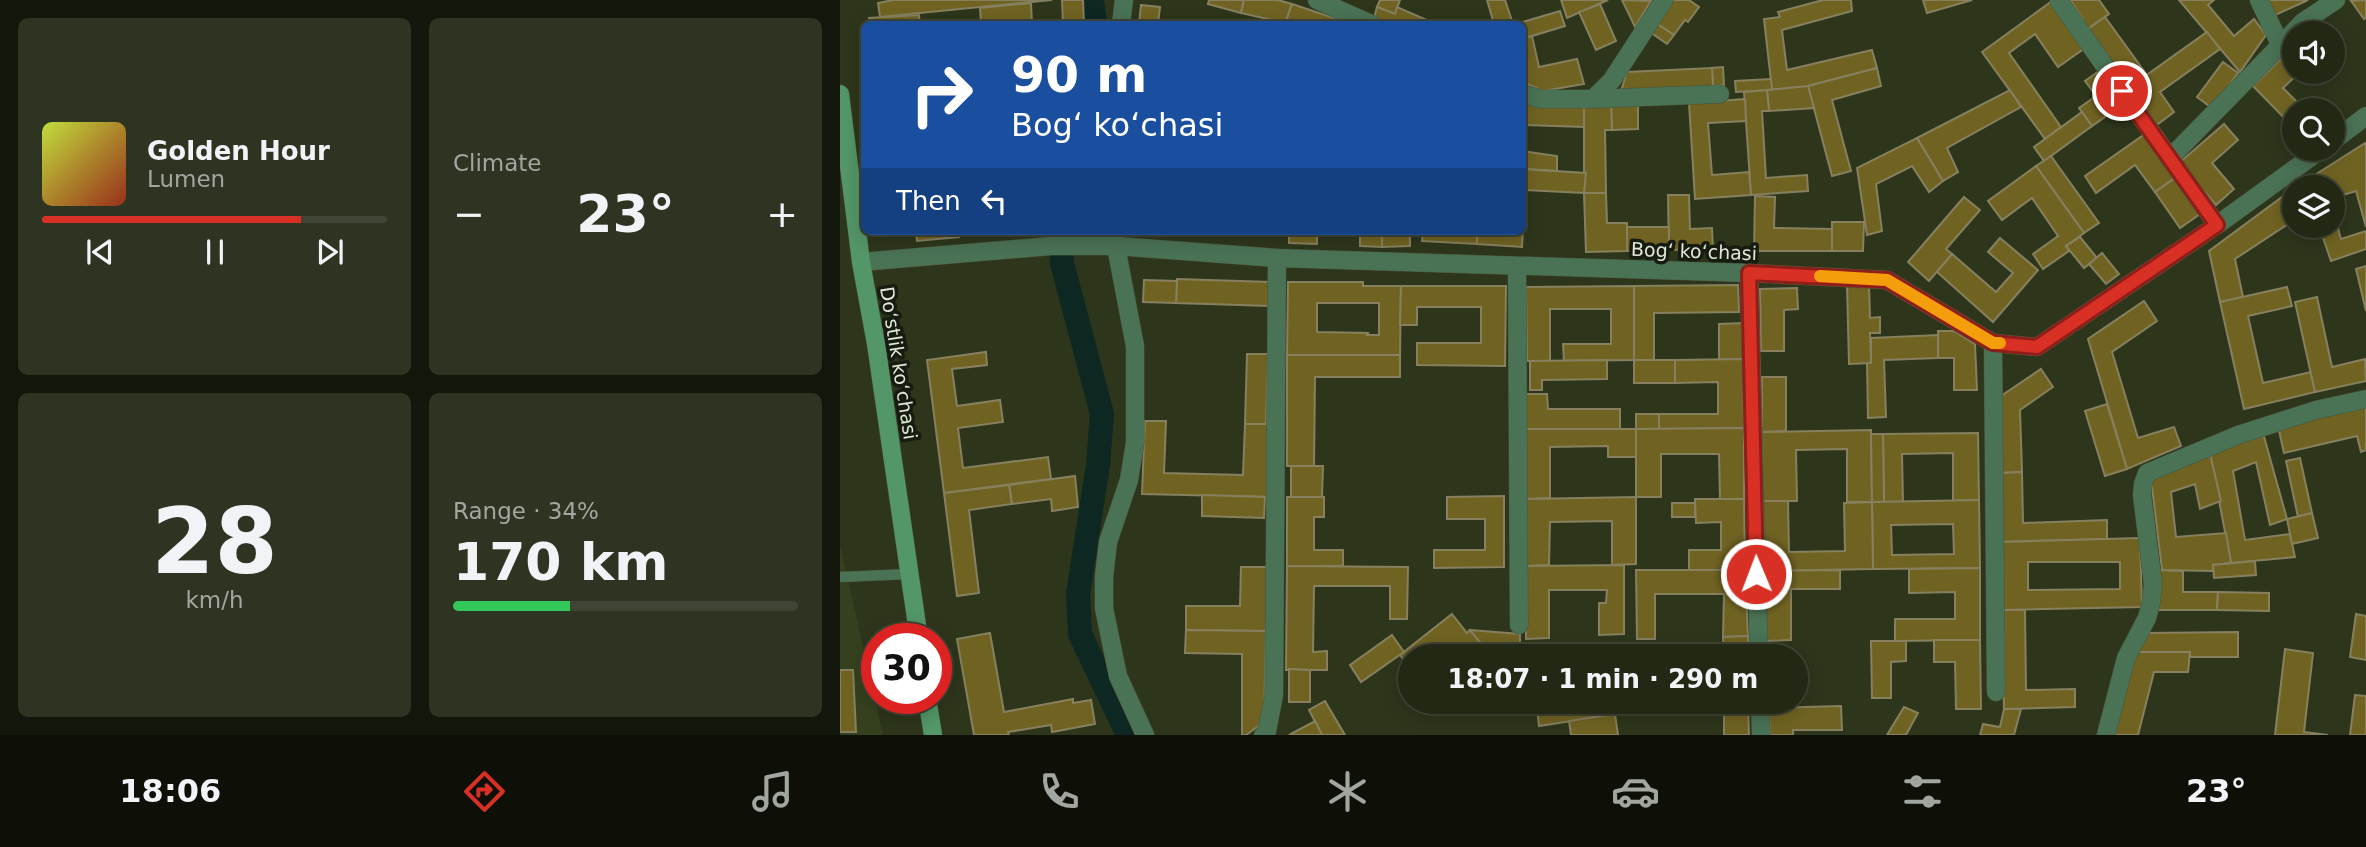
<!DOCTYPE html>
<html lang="en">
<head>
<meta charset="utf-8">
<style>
	:root { --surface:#222814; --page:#2e3422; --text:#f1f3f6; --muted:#a2a6a0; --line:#3f4434; --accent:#d93025 }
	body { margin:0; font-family:"DejaVu Sans",sans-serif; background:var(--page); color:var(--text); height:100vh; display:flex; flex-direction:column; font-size:26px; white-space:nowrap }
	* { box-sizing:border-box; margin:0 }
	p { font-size:23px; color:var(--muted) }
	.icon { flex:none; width:38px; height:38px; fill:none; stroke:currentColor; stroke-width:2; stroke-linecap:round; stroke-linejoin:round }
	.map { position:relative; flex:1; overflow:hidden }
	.panel { display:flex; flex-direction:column; gap:18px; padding:18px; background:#13160b; width:840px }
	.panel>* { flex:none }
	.banner { position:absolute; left:21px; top:21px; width:665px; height:214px; border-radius:10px; box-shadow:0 4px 18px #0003,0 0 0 2px var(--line); background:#1a4fa0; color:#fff; overflow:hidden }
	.controls { position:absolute; left:1442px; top:21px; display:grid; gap:14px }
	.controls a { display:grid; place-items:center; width:63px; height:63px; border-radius:50%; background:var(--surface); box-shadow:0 4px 18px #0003,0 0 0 2px var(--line); font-size:35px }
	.speed { position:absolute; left:21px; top:623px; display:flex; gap:14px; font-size:35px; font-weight:700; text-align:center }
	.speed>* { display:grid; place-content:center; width:91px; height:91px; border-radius:50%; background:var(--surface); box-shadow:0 4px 18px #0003,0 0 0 2px var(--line); line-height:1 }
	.speed .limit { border:10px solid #d22; background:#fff; color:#111 }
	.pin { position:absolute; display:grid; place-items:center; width:60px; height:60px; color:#fff; margin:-30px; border:4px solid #fff; border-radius:50%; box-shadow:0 2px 7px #0007 }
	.me { position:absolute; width:77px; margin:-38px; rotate:359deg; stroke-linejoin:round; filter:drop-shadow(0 0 5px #0008) }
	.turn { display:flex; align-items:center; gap:24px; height:147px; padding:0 35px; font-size:32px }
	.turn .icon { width:91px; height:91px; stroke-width:2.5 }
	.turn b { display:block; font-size:49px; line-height:60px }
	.then { display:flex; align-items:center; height:66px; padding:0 35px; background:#0003; gap:14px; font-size:26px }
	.big { font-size:52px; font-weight:800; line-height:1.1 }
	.panel .tile { flex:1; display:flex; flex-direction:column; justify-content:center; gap:10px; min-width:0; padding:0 24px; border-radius:10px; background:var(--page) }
	.panel .dial { align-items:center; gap:0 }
	.dial b { font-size:91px; line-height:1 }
	.song { display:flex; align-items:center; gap:21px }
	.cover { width:84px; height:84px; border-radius:10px; background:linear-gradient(135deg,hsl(70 70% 55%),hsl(10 70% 35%)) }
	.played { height:7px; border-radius:4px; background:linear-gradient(90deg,var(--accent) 75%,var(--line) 75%) }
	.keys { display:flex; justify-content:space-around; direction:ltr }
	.heat { display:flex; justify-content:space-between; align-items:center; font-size:38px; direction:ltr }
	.charge { height:10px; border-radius:5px; background:linear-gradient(90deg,#34c759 34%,var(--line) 0) }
	.panel .tiles { flex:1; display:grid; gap:18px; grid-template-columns:repeat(2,1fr) }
	.trip { position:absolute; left:558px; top:644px; width:410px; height:70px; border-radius:35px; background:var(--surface); box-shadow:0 4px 18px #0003,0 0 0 2px var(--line); font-weight:800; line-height:70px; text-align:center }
	.menu { display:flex; height:112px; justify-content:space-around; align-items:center; background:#0e1008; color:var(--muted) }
	.menu .icon { width:49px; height:49px }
	.menu .selected { color:var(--accent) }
	.menu b { font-size:32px; color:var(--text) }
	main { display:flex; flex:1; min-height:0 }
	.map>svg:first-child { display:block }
	.built { fill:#35411e }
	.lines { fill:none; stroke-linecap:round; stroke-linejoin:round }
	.canal { stroke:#0d2722; stroke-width:24 }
	.building { fill:#706322; stroke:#86805f; stroke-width:2; fill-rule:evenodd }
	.lane-casing { stroke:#4a5239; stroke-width:11 }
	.street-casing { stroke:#4a5239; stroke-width:19 }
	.secondary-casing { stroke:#4a5239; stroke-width:19 }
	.lane { stroke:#4a7255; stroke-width:10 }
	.street { stroke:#4a7255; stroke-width:18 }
	.secondary { stroke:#539667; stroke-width:18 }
	.route-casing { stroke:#8d1f18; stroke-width:18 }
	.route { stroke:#d93025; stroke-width:12 }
	.slow { stroke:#f59e0b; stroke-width:12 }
	.labels { text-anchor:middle; stroke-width:7; stroke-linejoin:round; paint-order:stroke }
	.street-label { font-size:19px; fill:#e1e8d7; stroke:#171c10 }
</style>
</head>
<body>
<main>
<section class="panel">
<div class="tiles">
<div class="tile">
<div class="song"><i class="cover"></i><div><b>Golden Hour</b><p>Lumen</p></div></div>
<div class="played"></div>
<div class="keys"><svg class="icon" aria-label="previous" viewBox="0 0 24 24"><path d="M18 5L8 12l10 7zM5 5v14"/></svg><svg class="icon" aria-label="pause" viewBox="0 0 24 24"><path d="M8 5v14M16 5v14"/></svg><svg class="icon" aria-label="next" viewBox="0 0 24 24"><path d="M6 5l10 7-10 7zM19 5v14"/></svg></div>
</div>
<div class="tile"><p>Climate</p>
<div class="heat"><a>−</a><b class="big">23°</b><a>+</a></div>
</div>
<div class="tile dial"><b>28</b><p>km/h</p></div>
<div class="tile"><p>Range · 34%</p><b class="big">170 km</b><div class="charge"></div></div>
</div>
</section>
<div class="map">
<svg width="1526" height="735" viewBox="0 0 1526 735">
	<rect width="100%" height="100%" fill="#2d361b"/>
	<path class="built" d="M0,545L43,735H0Z"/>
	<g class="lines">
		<g class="canal">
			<path d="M252,0L255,24"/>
			<path d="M221,231L222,263L262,414L258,465L238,594L240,634L288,735"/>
		</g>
	</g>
	<g class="building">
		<path d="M53,0H212L40,17L38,3Z"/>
		<path d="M222,0H243L244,24H223Z"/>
		<path d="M369,0H404L401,13L368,4Z"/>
		<path d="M404,0H438L452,4L445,23L401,13Z"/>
		<path d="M540,0H560L555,14L537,7Z"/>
		<path d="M647,0H665L673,24H654Z"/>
		<path d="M721,0H768L727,18Z"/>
		<path d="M782,0L811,1L795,27Z"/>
		<path d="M833,0H849L859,7L848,22L845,20L834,35L816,23Z"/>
		<path d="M983,0H1011L1012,11L942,30L947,70L1032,50L1037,68L968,86L932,90L924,19L940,17L938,12Z"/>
		<path d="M1083,0H1132L1087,13Z"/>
		<path d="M1230,0H1259L1269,14L1245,31L1239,22L1243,19Z"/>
		<path d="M1339,0H1374L1368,5L1394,36L1414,19L1426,35L1400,72Z"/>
		<path d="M1424,0H1468L1431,17Z"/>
		<path d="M1526,0V18L1524,19L1511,1Z"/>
		<path d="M1212,1L1245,48L1218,67L1195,34L1169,53L1221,127L1205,139L1142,52Z"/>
		<path d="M191,3L192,24H141L140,8Z"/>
		<path d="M452,4L512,24H445Z"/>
		<path d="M760,4L776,41L756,50L739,12Z"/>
		<path d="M301,5L320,7L318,24H299Z"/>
		<path d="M537,7L555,14L557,7L596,24H549L534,18Z"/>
		<path d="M720,11L725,26L682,39V24H676Z"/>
		<path d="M79,15L80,24H30L29,18Z"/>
		<path d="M1265,17L1307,75L1287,89L1245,31Z"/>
		<path d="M1481,20L1496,35L1493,39V33H1467Z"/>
		<path d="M816,23L834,35L827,44L810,32Z"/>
		<path d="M1367,32L1380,49L1320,92L1334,112L1314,127L1287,89Z"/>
		<path d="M692,36L699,67L737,59L744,84L703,91L682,82V39Z"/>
		<path d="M1454,46V72H1460L1443,88L1465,110H1454V128L1413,86Z"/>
		<path d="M1383,62L1398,73L1372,108L1357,97Z"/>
		<path d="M883,67L884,85L873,86L872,68Z"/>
		<path d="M872,68L873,86L781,91L787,72Z"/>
		<path d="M1037,68L1041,86L992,100L1011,171L992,176L968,86Z"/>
		<path d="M1262,69L1286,102L1252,126L1239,108L1256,96L1245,81Z"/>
		<path d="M931,79L932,90L896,92L895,81Z"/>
		<path d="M968,86L974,108L929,111L927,90Z"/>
		<path d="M927,90L929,111H922L926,178L967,175L968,191L911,195L904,92Z"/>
		<path d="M1170,90L1181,107L1107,148L1118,172L1103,181L1077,138Z"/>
		<path d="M905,99L906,121L868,123L872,175L909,172L911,195L855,199L849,103Z"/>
		<path d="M682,102L744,104V127L682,125Z"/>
		<path d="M798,103V129L772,130L771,104Z"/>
		<path d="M744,104H771L772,130H765L766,193H744Z"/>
		<path d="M1242,112L1252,126L1204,161L1194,147Z"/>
		<path d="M1384,124L1398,140L1372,163L1394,189L1376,205L1339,163Z"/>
		<path d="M1305,134L1335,178L1315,192L1295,165L1256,193L1245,176Z"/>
		<path d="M1077,138L1103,181L1089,192L1072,166L1036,184L1042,231L1027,235L1017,168Z"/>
		<path d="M1525,143L1526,147V227L1516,191L1493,198V187H1466L1464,182Z"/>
		<path d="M682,151L717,156V171L682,169Z"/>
		<path d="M1211,156L1259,223L1244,233L1196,166Z"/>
		<path d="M1196,166L1244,233L1226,246L1229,251L1203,269L1193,254L1218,236L1192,198L1162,220L1148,201Z"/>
		<path d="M682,169L746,173L744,193L682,190Z"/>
		<path d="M1335,178L1360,214L1340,228L1315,192Z"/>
		<path d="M1454,188V220L1395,259L1403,297L1380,302L1369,251Z"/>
		<path d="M744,193H766L767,223H787V251L746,252Z"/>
		<path d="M828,195H849L850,229L872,228L873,249L829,250Z"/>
		<path d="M915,196L935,197L934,228L992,229V251H914Z"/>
		<path d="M1124,197L1140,210L1106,249L1112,254L1089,281L1068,262Z"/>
		<path d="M1493,210L1501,239L1526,231V249L1491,261L1479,226H1493Z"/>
		<path d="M992,222H1024L1023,251H992Z"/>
		<path d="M787,227H829V250L787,251Z"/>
		<path d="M683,229L682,247L637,244V231H682Z"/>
		<path d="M76,231H119V237L77,241Z"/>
		<path d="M449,231H477V244L449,243Z"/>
		<path d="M520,231H542V247L520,246Z"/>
		<path d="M542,231H570V246L542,247Z"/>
		<path d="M583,231H637V244L582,241Z"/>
		<path d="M1240,237L1257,258L1244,268L1226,246Z"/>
		<path d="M1160,238L1198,270L1153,322L1097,272L1112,254L1156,292L1173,273L1148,252Z"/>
		<path d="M1262,253L1279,274L1266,284L1249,264Z"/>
		<path d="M1526,266V311L1516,269Z"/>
		<path d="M337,279L431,282L430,306L336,303Z"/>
		<path d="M304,280L337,281L336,303L303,302Z"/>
		<path d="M448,282H523V286H561L560,355H447ZM477,303H539V335H527L528,333L477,332Z"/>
		<path d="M1029,284L1030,318L1040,317V333H1030L1031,363L1009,364L1007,285Z"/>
		<path d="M898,285L899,312L814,313V360H794V286Z"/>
		<path d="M561,286H666L665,366L577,365V343H641V307H577V325H560Z"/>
		<path d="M794,286V360L724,361L723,344H771V309H710V361H687L686,287Z"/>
		<path d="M1447,287L1452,306L1408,316L1423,383L1471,372L1475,392L1404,409L1380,302Z"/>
		<path d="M957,288L958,309L944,310V351H921L920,289Z"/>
		<path d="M1477,297L1492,367L1525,359L1526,381L1475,392L1455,302Z"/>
		<path d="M1304,301L1317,321L1272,352L1298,438L1334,427L1341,446L1287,469L1248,339Z"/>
		<path d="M903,323V359L879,360V324Z"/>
		<path d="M1098,331H1114L1135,344L1137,390H1114V358H1098Z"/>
		<path d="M1098,335V358L1044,360L1046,417L1028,418L1027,363H1031V338Z"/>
		<path d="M146,352L147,365L112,369L117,406L160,400L163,422L118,428L123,468L208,457L211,479L104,493L87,360Z"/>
		<path d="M407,354H428L426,424H405Z"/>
		<path d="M447,355H560V377H475L474,466H447Z"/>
		<path d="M903,359L904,428L819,429V414H878V382L835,383V360Z"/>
		<path d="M767,360V379L702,380V390H690V361Z"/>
		<rect x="794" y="360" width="41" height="23"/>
		<path d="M1201,369L1213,387L1180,410L1182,472L1160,473L1158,398Z"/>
		<path d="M922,377H946V431L922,432Z"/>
		<path d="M685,394H707L708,409H780V429H685Z"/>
		<path d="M1267,404L1287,469L1265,476L1245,411Z"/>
		<path d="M1526,406V450L1521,452L1517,436L1444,453L1438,426Z"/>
		<rect x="796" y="414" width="23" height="15"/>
		<path d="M305,421H326L324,473L403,475L405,424H433L431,497L302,494Z"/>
		<path d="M904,428V499H880L879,454H821V497H796V429Z"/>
		<path d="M685,429H796V457H768V446L710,447V498L686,499Z"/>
		<path d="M1031,430L1032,502H1007V449L956,450L957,501H923L922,432Z"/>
		<path d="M1138,433L1139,500L1113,501V453L1062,454L1063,502H1044L1043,434Z"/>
		<path d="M1423,433L1447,519L1430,525L1416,462L1393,471L1405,540L1450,534L1455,557L1391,563L1370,454Z"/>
		<path d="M1031,434H1043L1044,502H1032Z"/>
		<path d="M1370,454L1381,501L1360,509L1355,484L1331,492L1336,537L1386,533L1391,563L1373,565V571L1322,570L1311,479Z"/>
		<path d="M1460,458L1472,513L1458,517L1446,461Z"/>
		<path d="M451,466H483L482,497H451Z"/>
		<path d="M1182,472L1183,523L1267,520V539L1161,542L1160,473Z"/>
		<path d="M235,476L238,507L212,511L211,499L172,504L169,485Z"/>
		<path d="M169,485L172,504L129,510L139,593L117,596L104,493Z"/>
		<path d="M362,495L425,497L424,518L362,516Z"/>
		<path d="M664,496V567L594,568V550H645V519H607V497Z"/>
		<path d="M447,497H484V517H474V550H503V566H447Z"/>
		<path d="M796,497V564L772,565V521L710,522L709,565L686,566V499Z"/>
		<path d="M855,499H904L905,570H849V550H881V522L856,523Z"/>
		<path d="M1139,500L1140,568L1033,569L1032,502ZM1113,524L1114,554L1052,555L1051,525Z"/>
		<path d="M923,501H948L949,552L1005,551L1004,503L1032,502L1033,569L924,571Z"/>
		<rect x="832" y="503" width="23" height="14"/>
		<path d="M1472,513L1478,538L1452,544L1447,519Z"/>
		<path d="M1300,538L1302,607L1162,610L1161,542ZM1188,562H1280V589L1188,590Z"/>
		<path d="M1415,561L1416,575L1374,578L1373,565Z"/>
		<path d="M784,565V634L759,635V603H766L767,590H709V638L686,639V566Z"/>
		<path d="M447,566L568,567L567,619H550V586H474L473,652L487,651V670H446Z"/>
		<path d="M401,567H427L426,631L346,630V606H400Z"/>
		<path d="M1140,568V640L1055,641V619H1115V592L1069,593V569Z"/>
		<path d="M796,570H905L908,636L883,637L884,594H815V639H797Z"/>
		<path d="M1000,570V589H951V640L925,641L924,571Z"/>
		<path d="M1318,570L1343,571V592H1378L1377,610H1318Z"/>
		<path d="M1378,592L1429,593V611L1377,610Z"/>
		<path d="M1162,610H1185L1186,690L1235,689V707L1164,709Z"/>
		<path d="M612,614L627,633L630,630L651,656H621L615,649L606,656H570V668L560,655Z"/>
		<path d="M1516,614L1526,616V660L1510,657Z"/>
		<path d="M346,630L426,631L424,722L406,735H402V654L345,653Z"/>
		<path d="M630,630L680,634V656H651Z"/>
		<path d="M1398,632V657H1350V652H1297L1307,633Z"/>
		<path d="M150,633L164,712L233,699V703L251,700L255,724L212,732L211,725L168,732L169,735H134L117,639Z"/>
		<path d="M552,635L564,652L521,682L510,665Z"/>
		<path d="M908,636V656H884L883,637Z"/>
		<path d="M1094,640H1140L1141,709H1116L1115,662H1094Z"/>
		<path d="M1031,641H1066V661L1051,662V698H1032Z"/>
		<path d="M709,648L710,656H689V652Z"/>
		<path d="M1445,649L1473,653L1464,732L1488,735H1435Z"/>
		<path d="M1293,652H1350L1348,672H1314L1298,735H1271Z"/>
		<path d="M449,669L470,670V702H449Z"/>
		<path d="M0,670H13L16,732H0Z"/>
		<path d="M1515,695L1526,696V735H1510Z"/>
		<path d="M485,701L505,735H482L469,710Z"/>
		<path d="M696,702H782L784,713L699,726Z"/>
		<path d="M884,702H908L909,735H884Z"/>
		<path d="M1001,706L1002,730H953V735H930L929,708Z"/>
		<path d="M1064,707L1078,713L1066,735H1047Z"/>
		<path d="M1164,709H1181L1174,735H1140L1143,724L1160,727Z"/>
		<path d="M775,714L778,735H731L729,721Z"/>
		<path d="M475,721L482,735H449Z"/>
	</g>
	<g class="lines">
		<g class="lane-casing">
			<path id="lane" d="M0,577L70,574"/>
		</g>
		<g class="street-casing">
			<g id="street">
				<path d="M477,0L531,24"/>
				<path d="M1419,0L1440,44"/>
				<path d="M1219,1L1377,225"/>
				<path d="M281,24L284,0"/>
				<path d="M682,94L701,99H753L772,80L824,0"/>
				<path d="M753,99L880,94"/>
				<path d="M1493,141L1526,116"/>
				<path d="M1329,159L1463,22L1496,0"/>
				<path d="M273,231L295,346V443L289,480L268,542L264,577V608L278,676L305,735"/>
				<path d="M21,262L211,246H276L437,258L909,273L1047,280L1153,343L1197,347L1377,225L1482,149"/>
				<path d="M677,267L679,625"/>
				<path d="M909,273L919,656"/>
				<path d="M1153,343L1156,692"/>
				<path d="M920,702L921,735"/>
				<path d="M423,735L427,731L434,695L437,258"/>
				<path d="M1266,735L1286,658L1307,618L1311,603L1313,584L1302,495L1303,484L1307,473L1398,435L1476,410L1526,399"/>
			</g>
		</g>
		<g class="secondary-casing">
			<g id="secondary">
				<path d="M0,94L21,262L36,344L79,639"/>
				<path d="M87,698L93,735"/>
			</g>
		</g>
		<use href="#lane" class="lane"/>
		<use href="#street" class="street"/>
		<use href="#secondary" class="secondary"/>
	</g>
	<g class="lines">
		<g class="route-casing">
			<path id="route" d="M916,574L909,273L1047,280L1153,343L1197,347L1377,225L1282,91"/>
		</g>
		<use href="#route" class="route"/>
		<path class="slow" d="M980,276L1047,280L1153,343H1160"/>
	</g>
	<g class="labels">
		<g class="street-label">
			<text transform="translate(854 251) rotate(2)" y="7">Bogʻ koʻchasi</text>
			<text transform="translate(59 363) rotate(81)" y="7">Doʻstlik koʻchasi</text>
		</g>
	</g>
</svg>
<div class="controls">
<a><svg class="icon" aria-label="sound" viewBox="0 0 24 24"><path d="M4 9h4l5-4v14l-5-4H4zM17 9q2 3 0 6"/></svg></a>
<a><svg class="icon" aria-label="search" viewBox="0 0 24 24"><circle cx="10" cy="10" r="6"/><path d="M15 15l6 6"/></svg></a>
<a><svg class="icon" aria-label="layers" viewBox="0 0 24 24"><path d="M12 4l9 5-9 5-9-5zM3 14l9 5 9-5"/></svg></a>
</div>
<div class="speed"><div class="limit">30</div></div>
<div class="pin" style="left:1282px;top:91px;background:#d93025"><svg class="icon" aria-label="arrive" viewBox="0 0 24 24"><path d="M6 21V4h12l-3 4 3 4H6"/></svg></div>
<svg class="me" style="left:916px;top:574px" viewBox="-20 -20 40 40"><circle r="17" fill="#d93025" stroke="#fff" stroke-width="3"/><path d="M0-11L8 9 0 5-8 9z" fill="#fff"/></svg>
<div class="trip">18:07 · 1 min · 290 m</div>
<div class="banner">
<div class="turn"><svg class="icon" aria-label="right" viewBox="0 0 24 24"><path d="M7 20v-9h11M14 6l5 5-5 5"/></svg><div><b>90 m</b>Bogʻ koʻchasi</div></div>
<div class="then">Then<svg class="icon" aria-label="left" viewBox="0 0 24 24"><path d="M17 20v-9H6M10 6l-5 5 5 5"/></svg></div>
</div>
</div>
</main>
<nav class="menu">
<b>18:06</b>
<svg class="icon selected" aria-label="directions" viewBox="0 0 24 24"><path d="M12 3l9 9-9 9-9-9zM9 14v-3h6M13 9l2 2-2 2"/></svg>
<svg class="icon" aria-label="music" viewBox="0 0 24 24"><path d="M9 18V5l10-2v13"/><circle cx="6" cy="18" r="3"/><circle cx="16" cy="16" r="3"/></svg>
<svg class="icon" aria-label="phone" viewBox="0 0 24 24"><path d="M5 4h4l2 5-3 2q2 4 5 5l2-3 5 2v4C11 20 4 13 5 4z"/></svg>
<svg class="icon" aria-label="climate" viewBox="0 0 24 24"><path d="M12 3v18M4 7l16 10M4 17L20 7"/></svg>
<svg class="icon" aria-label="car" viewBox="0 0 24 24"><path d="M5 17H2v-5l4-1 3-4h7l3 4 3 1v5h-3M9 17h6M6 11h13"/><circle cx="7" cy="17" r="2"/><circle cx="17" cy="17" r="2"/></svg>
<svg class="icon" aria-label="filters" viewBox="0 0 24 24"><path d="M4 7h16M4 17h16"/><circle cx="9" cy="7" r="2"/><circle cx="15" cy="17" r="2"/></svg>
<b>23°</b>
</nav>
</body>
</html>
